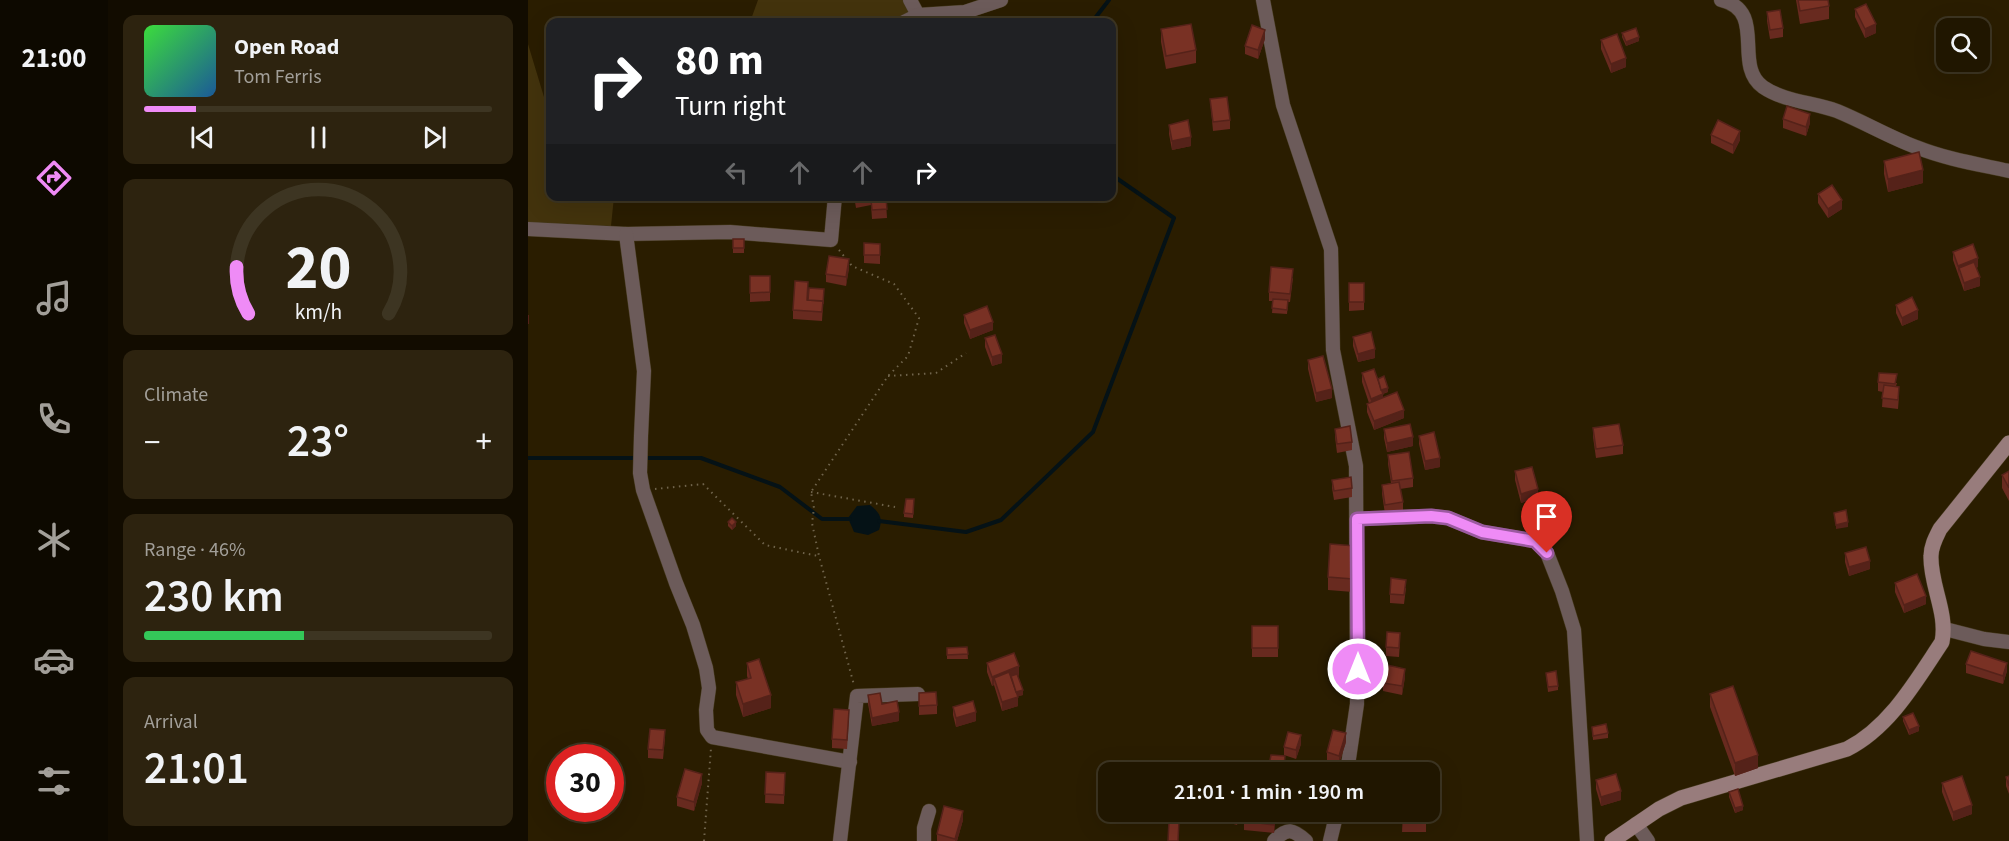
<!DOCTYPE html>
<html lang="en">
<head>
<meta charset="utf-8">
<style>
	:root { --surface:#201600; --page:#2d230f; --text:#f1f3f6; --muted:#a29f99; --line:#3d3522; --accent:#ef8bf6 }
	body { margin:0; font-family:"Source Sans 3",sans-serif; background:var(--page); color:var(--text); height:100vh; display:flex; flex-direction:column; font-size:22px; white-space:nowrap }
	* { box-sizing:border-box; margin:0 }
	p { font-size:20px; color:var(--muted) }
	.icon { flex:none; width:33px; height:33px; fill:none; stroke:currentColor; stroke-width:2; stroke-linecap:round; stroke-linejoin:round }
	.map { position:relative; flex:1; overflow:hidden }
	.panel { display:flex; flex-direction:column; gap:15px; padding:15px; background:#120c00; width:420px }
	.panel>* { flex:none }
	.hud { position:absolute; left:18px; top:18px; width:570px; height:183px; border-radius:12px; box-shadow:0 6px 24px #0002,0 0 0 2px var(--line); background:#202124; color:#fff; overflow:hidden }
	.controls { position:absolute; left:1408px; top:18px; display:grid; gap:12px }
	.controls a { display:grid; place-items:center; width:54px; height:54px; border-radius:12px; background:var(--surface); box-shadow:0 6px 24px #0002,0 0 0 2px var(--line); font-size:30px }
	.speed { position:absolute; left:18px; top:744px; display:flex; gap:12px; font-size:30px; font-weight:700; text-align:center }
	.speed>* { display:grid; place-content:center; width:78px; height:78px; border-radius:50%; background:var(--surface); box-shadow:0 6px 24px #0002,0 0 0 2px var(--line); line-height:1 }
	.speed .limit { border:9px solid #d22; background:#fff; color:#111 }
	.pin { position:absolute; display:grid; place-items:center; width:51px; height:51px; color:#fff; margin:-62px -26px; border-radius:50% 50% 50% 0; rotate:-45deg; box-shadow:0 0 6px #0007 }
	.pin .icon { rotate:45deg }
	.me { position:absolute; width:66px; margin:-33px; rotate:0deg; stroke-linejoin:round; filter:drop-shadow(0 0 4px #0008) }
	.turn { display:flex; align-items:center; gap:21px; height:126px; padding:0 30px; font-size:27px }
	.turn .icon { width:78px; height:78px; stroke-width:2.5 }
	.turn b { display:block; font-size:42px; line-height:51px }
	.lanes { display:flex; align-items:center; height:57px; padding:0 30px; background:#0003; justify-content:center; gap:30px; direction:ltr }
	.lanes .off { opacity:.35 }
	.big { font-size:45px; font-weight:600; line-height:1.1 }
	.panel .widget { flex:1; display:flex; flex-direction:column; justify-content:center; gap:9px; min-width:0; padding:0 21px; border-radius:12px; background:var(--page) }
	.panel .dial { align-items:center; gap:0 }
	.dial svg { height:156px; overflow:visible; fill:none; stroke:var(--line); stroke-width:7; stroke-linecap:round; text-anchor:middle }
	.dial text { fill:var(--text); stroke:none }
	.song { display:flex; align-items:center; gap:18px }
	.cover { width:72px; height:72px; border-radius:9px; background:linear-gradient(135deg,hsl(120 70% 55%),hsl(210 70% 35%)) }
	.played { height:6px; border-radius:3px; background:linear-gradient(90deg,var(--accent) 15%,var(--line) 15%) }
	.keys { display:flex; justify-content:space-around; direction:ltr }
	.heat { display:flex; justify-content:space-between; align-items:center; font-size:33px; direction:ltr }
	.charge { height:9px; border-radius:4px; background:linear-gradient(90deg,#34c759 46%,var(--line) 0) }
	.trip { position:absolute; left:570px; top:762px; width:342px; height:60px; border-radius:12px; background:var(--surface); box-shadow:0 6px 24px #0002,0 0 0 2px var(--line); font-weight:600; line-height:60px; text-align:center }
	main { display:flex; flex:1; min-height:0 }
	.dock { display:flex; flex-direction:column; width:108px; justify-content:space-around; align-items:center; background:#0d0900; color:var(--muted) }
	.dock .icon { width:42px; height:42px }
	.dock .on { color:var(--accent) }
	.dock b { font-size:27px; color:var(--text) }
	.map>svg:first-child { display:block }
	.green { fill:#43330d }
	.water { fill:#051216 }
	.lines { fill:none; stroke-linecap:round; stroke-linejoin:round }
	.stream { stroke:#051216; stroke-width:4 }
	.street-casing { stroke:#463a1e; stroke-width:15 }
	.secondary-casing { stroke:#463a1e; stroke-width:16 }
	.path { stroke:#70644b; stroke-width:2; stroke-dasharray:1.5 4.5; stroke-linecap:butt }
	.street { stroke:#6c5b5a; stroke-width:14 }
	.secondary { stroke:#987c7c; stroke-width:15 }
	.wall { fill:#682a1f }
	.shaded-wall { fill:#552219 }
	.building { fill:#793124; stroke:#552219; stroke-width:1.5 }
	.route-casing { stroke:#9b5aa0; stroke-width:15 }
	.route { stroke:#ef8bf6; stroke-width:10 }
</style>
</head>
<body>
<main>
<nav class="dock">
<b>21:00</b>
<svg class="icon on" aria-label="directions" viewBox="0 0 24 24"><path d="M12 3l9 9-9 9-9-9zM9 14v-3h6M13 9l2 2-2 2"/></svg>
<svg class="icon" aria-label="music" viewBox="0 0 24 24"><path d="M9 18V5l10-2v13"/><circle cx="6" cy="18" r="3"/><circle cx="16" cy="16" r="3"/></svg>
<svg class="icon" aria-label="phone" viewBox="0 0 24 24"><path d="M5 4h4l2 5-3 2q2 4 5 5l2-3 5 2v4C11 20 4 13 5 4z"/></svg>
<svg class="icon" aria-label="climate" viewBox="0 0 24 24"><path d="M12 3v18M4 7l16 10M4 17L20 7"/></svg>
<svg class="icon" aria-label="car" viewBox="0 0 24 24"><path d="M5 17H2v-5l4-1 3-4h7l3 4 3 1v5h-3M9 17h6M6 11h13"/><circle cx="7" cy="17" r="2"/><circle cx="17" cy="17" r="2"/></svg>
<svg class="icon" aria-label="filters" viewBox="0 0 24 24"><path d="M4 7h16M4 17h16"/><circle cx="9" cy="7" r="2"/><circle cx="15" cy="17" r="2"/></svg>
</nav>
<section class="panel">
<div class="widget">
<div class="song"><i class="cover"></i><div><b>Open Road</b><p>Tom Ferris</p></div></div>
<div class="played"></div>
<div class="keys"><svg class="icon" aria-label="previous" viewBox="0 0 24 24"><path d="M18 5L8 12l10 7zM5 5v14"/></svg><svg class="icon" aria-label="pause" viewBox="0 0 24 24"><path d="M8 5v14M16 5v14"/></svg><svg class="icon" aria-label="next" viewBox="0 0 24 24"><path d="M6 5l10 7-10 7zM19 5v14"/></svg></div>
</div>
<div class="widget dial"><svg viewBox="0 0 100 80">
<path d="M14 69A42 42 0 1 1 86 69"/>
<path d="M14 69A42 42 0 0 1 8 45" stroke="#ef8bf6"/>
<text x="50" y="56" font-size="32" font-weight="700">20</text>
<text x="50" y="72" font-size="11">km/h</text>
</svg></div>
<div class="widget"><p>Climate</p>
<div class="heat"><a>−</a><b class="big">23°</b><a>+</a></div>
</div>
<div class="widget"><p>Range · 46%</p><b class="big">230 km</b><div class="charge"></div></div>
<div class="widget"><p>Arrival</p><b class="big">21:01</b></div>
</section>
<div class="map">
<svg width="1481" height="841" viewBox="0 0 1481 841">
	<rect width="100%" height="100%" fill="#2a1d00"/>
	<g class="green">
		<path d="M230,0H376L381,12L367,22H222Z"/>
		<path d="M0,44L16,97L22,100V196L86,197L83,226L0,222Z"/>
	</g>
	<path class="water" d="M342,505C352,513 355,518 351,530L340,535L326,532L320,518L329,506Z"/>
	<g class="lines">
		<g class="stream">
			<path d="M564,22L581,0"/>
			<path d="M0,458H173L252,487L294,519H322"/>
			<path d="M351,521L438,532L473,520L565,432L646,218L584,175"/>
		</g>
		<g class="street-casing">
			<g id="street">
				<path d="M382,0L390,15"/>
				<path d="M735,0L755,105L803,249L805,350L828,466L829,704L819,772"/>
				<path d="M1193,0C1240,11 1204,65 1235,87C1257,102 1285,102 1309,111C1336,122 1361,137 1388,147C1418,159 1449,164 1481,171"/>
				<path d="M376,22L390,15L437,12L473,0"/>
				<path d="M0,229L98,234L202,232L303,240L307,196"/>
				<path d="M98,234L116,371L113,436L112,473L115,490L148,583L165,625L178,668L181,688L178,710L179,730L184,737L322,762"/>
				<path d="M829,519L903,516L920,518L954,532L1007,541L1019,553L1034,591L1046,630L1059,841"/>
				<path d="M1417,629L1456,639L1481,642"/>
				<path d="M1108,824L1120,841"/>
				<path d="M312,841L329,696L390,694"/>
				<path d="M396,841V828L401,811"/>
				<path d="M746,841C759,827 765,829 778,841"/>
				<path d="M802,841L809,812"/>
			</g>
		</g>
		<g class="secondary-casing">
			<path id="secondary" d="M1084,841L1131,809L1153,798L1319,749C1362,727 1388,681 1414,642C1420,613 1402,585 1403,556C1403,546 1408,537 1412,529L1481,443"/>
		</g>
		<g class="path">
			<path d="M311,250L324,266L366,284L391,318L380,356L360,376L283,492L286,508L284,523L291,556L326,685"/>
			<path d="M360,376L408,373L438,353"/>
			<path d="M127,489L175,484L237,545L290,556"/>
			<path d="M283,492L367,507"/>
			<path d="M176,841L183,748"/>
		</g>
		<use href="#street" class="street"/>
		<use href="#secondary" class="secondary"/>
	</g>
	<g class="wall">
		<path d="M1268,0H1300L1301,6V19L1272,24Z"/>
		<path d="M1327,9L1348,33L1337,38L1327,17Z"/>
		<path d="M1239,12L1255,28V37L1242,39L1239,21Z"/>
		<path d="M633,29L668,50V63L638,69L633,42Z"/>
		<path d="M1094,33L1111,41L1098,46L1094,37Z"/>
		<path d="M737,39L730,59L717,54V46Z"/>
		<path d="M1073,40L1098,67L1083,73L1073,49Z"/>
		<path d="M682,99L702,120V129L685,131Z"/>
		<path d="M1255,119L1282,123L1278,136L1255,128Z"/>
		<path d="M641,125L663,146L644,150L641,134Z"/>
		<path d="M1183,135L1212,140L1205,154L1183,143Z"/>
		<path d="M1356,161L1395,183L1360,192L1356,174Z"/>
		<path d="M1290,194L1314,209L1300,218L1290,203Z"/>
		<path d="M326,196H365V200L358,202L359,218L344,219L343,205L328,208Z"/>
		<rect x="205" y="239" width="11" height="14"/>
		<path d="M336,243L352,244V264L336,263Z"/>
		<path d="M1425,252L1450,267L1448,268L1452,286L1436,291L1425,260Z"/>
		<path d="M321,268L318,286L298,282V274Z"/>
		<path d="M222,276H242V301L222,302Z"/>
		<path d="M765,278L762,302H760L759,314L744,313L745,301H741V292Z"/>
		<path d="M821,283H836V310L821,311Z"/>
		<path d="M296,289L294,321L265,319V310Z"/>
		<path d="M1368,305L1390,319L1374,326L1368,313Z"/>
		<path d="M436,315L465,330L442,339L436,323Z"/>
		<path d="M825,337L847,358L830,362L825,346Z"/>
		<path d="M457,338L474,363L464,366L457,347Z"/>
		<path d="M780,360L804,398L788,402L780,369Z"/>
		<path d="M834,373L850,379L860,392L855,394V398L876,418L846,430L839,412V404L841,403L834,382Z"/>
		<path d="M1350,382L1369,383L1368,386L1371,396L1370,409L1354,407L1355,392L1350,391Z"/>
		<path d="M1065,428L1095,445V454L1068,458L1065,437Z"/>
		<path d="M807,429L824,442V450L809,453L807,437Z"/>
		<path d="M856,429L885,446L859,452L856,438Z"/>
		<path d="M891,436L912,467L897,470L891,444Z"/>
		<path d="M860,455L885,478V487L872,489L875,502V511L857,514L854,494V485L863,483L860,464Z"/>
		<path d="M987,471L1010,498L993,503L987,480Z"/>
		<path d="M1481,471V501L1474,488V475Z"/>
		<path d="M804,480L824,488V497L806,500L804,488Z"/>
		<path d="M386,504L385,518L376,517V513Z"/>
		<path d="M200,522L208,526L204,530L200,526Z"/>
		<path d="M1317,553L1342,569L1321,576L1317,562Z"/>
		<path d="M828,559L825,592L800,590V577Z"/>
		<path d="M1367,583L1398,604L1376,613L1367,592Z"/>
		<path d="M878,588L876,604L862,603V594Z"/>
		<rect x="724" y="626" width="26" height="31"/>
		<path d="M872,641L871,657L858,656V647Z"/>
		<path d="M439,647L440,659H419V648Z"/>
		<path d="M219,663L243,708L215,717L208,695V682L220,679L219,676Z"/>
		<path d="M459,663L491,675L490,676L495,695L490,696V706L474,711L466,685L464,686L459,672Z"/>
		<path d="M1438,664L1479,671L1475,684L1438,673Z"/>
		<path d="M1018,673L1030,686V690L1020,692Z"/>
		<path d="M877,677L874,695L855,691V683Z"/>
		<path d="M391,693L409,705V714L391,715Z"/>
		<path d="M1182,694L1230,768L1207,776L1182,707Z"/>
		<path d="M340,695L354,704L371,721L344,726L340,704Z"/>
		<path d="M425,707L448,721L428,727L425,715Z"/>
		<path d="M1375,717L1391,731L1381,735L1375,721Z"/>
		<path d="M321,719L319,749L304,748V739Z"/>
		<path d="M1064,727L1080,733V738L1065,740Z"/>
		<path d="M137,738L135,759L120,758V749Z"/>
		<path d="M818,742L811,764L799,761V752Z"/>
		<path d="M773,744L768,759L756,755V747Z"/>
		<path d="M757,761L756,771L741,770V765Z"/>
		<path d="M238,772L257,773L256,804L237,803Z"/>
		<path d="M1481,776V794L1478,786V777Z"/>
		<path d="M1068,780L1093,800L1073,806L1068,789Z"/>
		<path d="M174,783L166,811L149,806V797Z"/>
		<path d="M1414,783L1444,814L1425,821L1414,792Z"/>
		<path d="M1201,792L1215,810L1207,813L1201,797Z"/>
		<path d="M692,812H712L709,825L692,820Z"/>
		<path d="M748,812L746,833L716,830V821Z"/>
		<path d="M875,812H898V832H874Z"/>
		<path d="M435,820L429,841H409V834Z"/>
	</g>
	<g class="shaded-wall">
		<path d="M1348,24V33L1337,38V29Z"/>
		<path d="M737,30V39L730,59V50Z"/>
		<path d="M1111,37V41L1098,46V42Z"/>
		<path d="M1098,58V67L1083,73V64Z"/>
		<path d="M1282,114V123L1278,136V127Z"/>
		<path d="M1212,131V140L1205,154V145Z"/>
		<path d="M663,137V146L644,150V141Z"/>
		<path d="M1395,170V183L1360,192V179Z"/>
		<path d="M1314,200V209L1300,218V209Z"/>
		<path d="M1450,258V267L1433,274L1431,268L1430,275V266Z"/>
		<path d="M321,259V268L318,286V277Z"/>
		<path d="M1452,277V286L1436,291V283Z"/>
		<path d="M1390,310V319L1374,326V318Z"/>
		<rect x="0" y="315" width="1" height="9"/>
		<path d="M465,322V330L442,339V330Z"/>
		<path d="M847,349V358L830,362V354Z"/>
		<path d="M474,354V363L464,366V357Z"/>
		<path d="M860,388V392L853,394V390Z"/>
		<path d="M804,389V398L788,402V393Z"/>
		<path d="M855,394V403L843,407V399Z"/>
		<path d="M876,410V418L846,430V421Z"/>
		<path d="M885,437V446L859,452V443Z"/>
		<path d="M912,458V467L897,470V461Z"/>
		<path d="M1010,489V498L993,503V494Z"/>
		<path d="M208,522V526L204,530V526Z"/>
		<path d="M1320,522V527L1308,529V525Z"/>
		<path d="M828,546V559L825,592V579Z"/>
		<path d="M1342,561V569L1321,576V567Z"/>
		<path d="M1398,596V604L1376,613V605Z"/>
		<path d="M1479,663V671L1475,684V676Z"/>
		<path d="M491,666V675L483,678H466V685L464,686V677Z"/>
		<path d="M877,669V677L874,695V686Z"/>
		<path d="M495,690V695L488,697V692Z"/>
		<path d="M243,695V708L215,717V704Z"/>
		<path d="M490,697V706L474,711V702Z"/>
		<path d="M371,712V721L344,726V718Z"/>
		<path d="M448,712V721L428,727V718Z"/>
		<path d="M1391,726V731L1381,735V730Z"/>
		<path d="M818,733V742L811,764V756Z"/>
		<path d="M773,735V744L768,759V750Z"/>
		<path d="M1230,755V768L1207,776V763Z"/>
		<path d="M174,774V783L166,811V802Z"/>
		<path d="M1093,791V800L1073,806V797Z"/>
		<path d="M1444,805V814L1425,821V812Z"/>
		<path d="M1215,806V810L1207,813V808Z"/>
		<path d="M435,811V820L429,841H427Z"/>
		<path d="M710,812H712L709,825V816Z"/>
		<path d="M747,812L748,815L746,833V825Z"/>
	</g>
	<g class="building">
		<path d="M1270,0H1300L1301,6L1272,11Z"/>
		<path d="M1338,4L1348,24L1337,29L1327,9Z"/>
		<path d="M1252,10L1255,28L1242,30L1239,12Z"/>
		<path d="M663,24L668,50L638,56L633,29Z"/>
		<path d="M724,25L737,30L730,50L717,46Z"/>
		<path d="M1108,28L1111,37L1098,42L1094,33Z"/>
		<path d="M1089,34L1098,58L1083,64L1073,40Z"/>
		<path d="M699,97L702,120L685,122L682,99Z"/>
		<path d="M1259,106L1282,114L1278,127L1255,119Z"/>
		<path d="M660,120L663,137L644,141L641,125Z"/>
		<path d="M1190,120L1212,131L1205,145L1183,135Z"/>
		<path d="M1391,152L1395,170L1360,179L1356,161Z"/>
		<path d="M1304,185L1314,200L1300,209L1290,194Z"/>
		<path d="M358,198L359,209L344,210L343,200Z"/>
		<rect x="205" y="239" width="11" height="9"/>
		<path d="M336,243L352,244V255H336Z"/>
		<path d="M1445,244L1450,258L1430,266L1425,252Z"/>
		<path d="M301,256L321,259L318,277L298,274Z"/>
		<path d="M1446,262L1452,277L1436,283L1431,268Z"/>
		<path d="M743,267L765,269L762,294L741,292Z"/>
		<path d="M222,276H242V292L222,293Z"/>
		<path d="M267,281L280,282L279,300L295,301L294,312L265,310Z"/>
		<rect x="821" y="283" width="15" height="19"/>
		<path d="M281,288L296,289L295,304V301L280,300Z"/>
		<path d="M1384,297L1390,310L1374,318L1368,305Z"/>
		<path d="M745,299L760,300L759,310L744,308Z"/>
		<path d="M459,306L465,322L442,330L436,315Z"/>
		<path d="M843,332L847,349L830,354L825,337Z"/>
		<path d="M467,335L474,354L464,357L457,338Z"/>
		<path d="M795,356L804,389L788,393L780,360Z"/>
		<path d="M846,369L855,394L843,399L834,373Z"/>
		<path d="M1351,373L1369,374L1367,384L1350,382Z"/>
		<path d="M856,376L860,388L853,390L850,379Z"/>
		<path d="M1356,385L1371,387L1370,400L1354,398Z"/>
		<path d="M869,392L876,410L846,421L839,404Z"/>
		<path d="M882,424L885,437L859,443L856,429Z"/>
		<path d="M1091,424L1095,445L1068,449L1065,428Z"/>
		<path d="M822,426L824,442L809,444L807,429Z"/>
		<path d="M906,432L912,458L897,461L891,436Z"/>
		<path d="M881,452L885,478L864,481L860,455Z"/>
		<path d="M1004,467L1010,489L993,494L987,471Z"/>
		<path d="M1481,471V488L1474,475Z"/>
		<path d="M823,477L824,488L806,491L804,480Z"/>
		<path d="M871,482L875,502L857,505L854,485Z"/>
		<path d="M378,499H386L385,514L376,513Z"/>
		<path d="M1318,510L1320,522L1308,525L1306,513Z"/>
		<path d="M204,518L208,522L204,526L200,522Z"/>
		<path d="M802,544L828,546L825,579L800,577Z"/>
		<path d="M1338,547L1342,561L1321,567L1317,553Z"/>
		<path d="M1389,574L1398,596L1376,605L1367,583Z"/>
		<path d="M863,578L878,580L876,595L862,594Z"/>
		<rect x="724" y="626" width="26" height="22"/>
		<path d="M859,632L872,633L871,648L858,647Z"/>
		<path d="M439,647L440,654L419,655V648Z"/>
		<path d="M1443,651L1479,663L1475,676L1438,664Z"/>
		<path d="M486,653L491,666L464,677L459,663Z"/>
		<path d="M231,659L243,695L215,704L208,682L223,678L219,663Z"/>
		<path d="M859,665L877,669L874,686L855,683Z"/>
		<path d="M1028,671L1030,686L1020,687L1018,673Z"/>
		<path d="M481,672L490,697L474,702L466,678Z"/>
		<path d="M489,674L495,690L488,692L483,676Z"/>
		<path d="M1205,686L1230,755L1207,763L1182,694Z"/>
		<path d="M408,692L409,705L391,706V693Z"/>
		<path d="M352,693L354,704L369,701L371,712L344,718L340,695Z"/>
		<path d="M445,701L448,712L428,718L425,707Z"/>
		<path d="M306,709L321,710L319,740L304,739Z"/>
		<path d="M1385,713L1391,726L1381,730L1375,717Z"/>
		<path d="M1078,724L1080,733L1065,736L1064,727Z"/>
		<path d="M122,729L137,730L135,750L120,749Z"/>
		<path d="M805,730L818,733L811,756L799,752Z"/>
		<path d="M760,732L773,735L768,750L756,747Z"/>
		<path d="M743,755L757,756L756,767L741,765Z"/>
		<path d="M795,762L806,765L804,772H792Z"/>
		<path d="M157,769L174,774L166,802L149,797Z"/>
		<path d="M238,772L257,773L256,795L237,794Z"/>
		<path d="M1088,774L1093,791L1073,797L1068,780Z"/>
		<path d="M1434,776L1444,805L1425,812L1414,783Z"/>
		<path d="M1481,776V786L1478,777Z"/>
		<path d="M1210,789L1215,806L1207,808L1201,792Z"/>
		<path d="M416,806L435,811L427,839L409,834Z"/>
		<path d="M692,812H710L709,816Z"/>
		<path d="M718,812H747L746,825L716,821Z"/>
		<path d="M875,812H898V823H874Z"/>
		<path d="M641,820L651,821L650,841H640Z"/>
	</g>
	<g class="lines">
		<g class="route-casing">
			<path id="route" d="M830,669L829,519L903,516L920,518L954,532L1007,541L1019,553"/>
		</g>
		<use href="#route" class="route"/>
	</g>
</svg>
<div class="controls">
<a><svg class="icon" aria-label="search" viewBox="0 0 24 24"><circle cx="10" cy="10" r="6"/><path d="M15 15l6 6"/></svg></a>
</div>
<div class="speed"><div class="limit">30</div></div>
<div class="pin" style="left:1019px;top:553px;background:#d93025"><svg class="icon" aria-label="arrive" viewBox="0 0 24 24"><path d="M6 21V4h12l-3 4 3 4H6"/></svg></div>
<svg class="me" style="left:830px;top:669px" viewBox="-20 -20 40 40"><circle r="17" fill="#ef8bf6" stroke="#fff" stroke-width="3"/><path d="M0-11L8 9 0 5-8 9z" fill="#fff"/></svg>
<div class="trip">21:01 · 1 min · 190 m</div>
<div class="hud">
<div class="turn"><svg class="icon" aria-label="right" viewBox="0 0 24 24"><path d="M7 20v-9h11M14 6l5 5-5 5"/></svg><div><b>80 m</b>Turn right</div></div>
<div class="lanes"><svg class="icon off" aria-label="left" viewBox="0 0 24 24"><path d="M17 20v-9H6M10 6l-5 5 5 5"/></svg><svg class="icon off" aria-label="ahead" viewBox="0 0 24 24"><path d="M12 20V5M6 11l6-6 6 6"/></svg><svg class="icon off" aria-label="ahead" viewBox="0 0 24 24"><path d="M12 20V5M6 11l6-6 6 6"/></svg><svg class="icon" aria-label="right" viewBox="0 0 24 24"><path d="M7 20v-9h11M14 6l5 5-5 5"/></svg></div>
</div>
</div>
</main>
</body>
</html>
